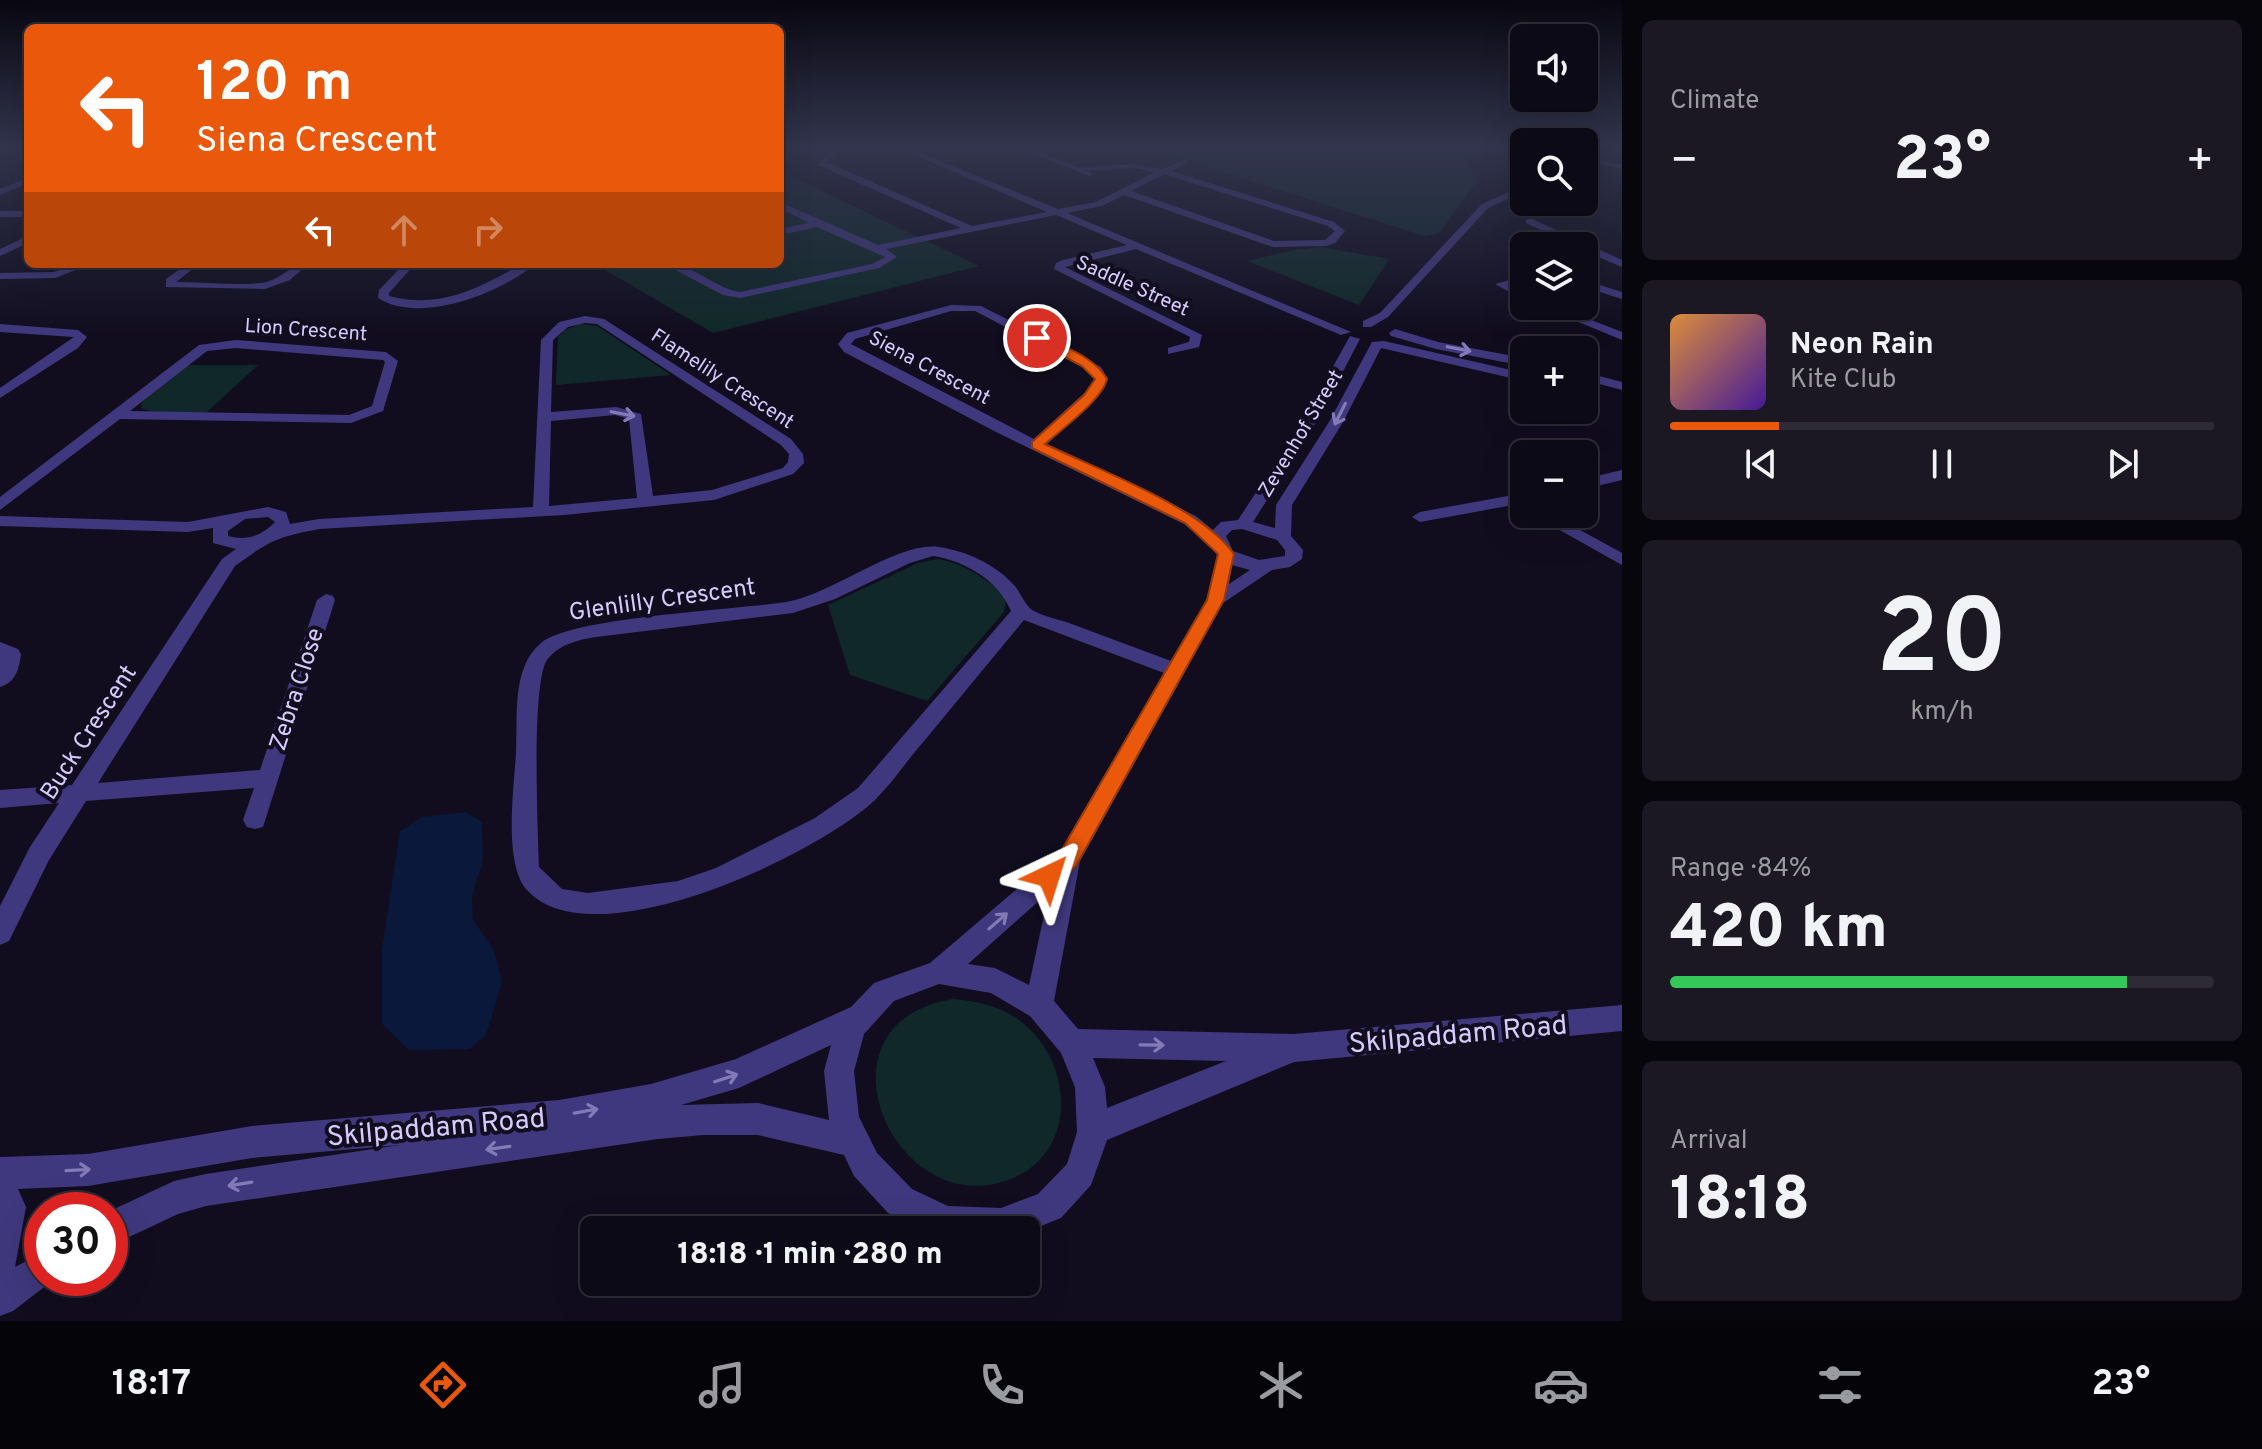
<!DOCTYPE html>
<html lang="en">
<head>
<meta charset="utf-8">
<style>
	:root { --surface:#0d0a17; --page:#1b1824; --text:#f1f3f6; --muted:#9a9aa1; --line:#2d2b36; --accent:#ea580c }
	body { margin:0; font-family:Overpass,sans-serif; background:var(--page); color:var(--text); height:100vh; display:flex; flex-direction:column; font-size:30px; white-space:nowrap }
	* { box-sizing:border-box; margin:0 }
	p { font-size:26px; color:var(--muted) }
	.icon { flex:none; width:44px; height:44px; fill:none; stroke:currentColor; stroke-width:2; stroke-linecap:round; stroke-linejoin:round }
	.map { position:relative; flex:1; overflow:hidden }
	.sheet { display:flex; flex-direction:column; gap:20px; padding:20px; background:#07060d; width:640px }
	.sheet>* { flex:none }
	.guide { position:absolute; left:24px; top:24px; width:760px; height:244px; border-radius:12px; box-shadow:0 8px 32px #0002,0 0 0 2px var(--line); background:#ea580c; color:#fff; overflow:hidden }
	.tools { position:absolute; left:1510px; top:24px; display:grid; gap:16px }
	.tools a { display:grid; place-items:center; width:88px; height:88px; border-radius:12px; background:var(--surface); box-shadow:0 8px 32px #0002,0 0 0 2px var(--line); font-size:40px }
	.speed { position:absolute; left:24px; top:1192px; display:flex; gap:16px; font-size:40px; font-weight:700; text-align:center }
	.speed>* { display:grid; place-content:center; width:104px; height:104px; border-radius:50%; background:var(--surface); box-shadow:0 8px 32px #0002,0 0 0 2px var(--line); line-height:1 }
	.speed .limit { border:12px solid #d22; background:#fff; color:#111 }
	.pin { position:absolute; display:grid; place-items:center; width:68px; height:68px; color:#fff; margin:-34px; border:4px solid #fff; border-radius:50%; box-shadow:0 2px 8px #0007 }
	.me { position:absolute; width:88px; margin:-44px; rotate:41deg; stroke-linejoin:round; filter:drop-shadow(0 0 6px #0008) }
	.turn { display:flex; align-items:center; gap:28px; height:168px; padding:0 40px; font-size:36px }
	.turn .icon { width:104px; height:104px; stroke-width:2.5 }
	.turn b { display:block; font-size:56px; line-height:68px }
	.lanes { display:flex; align-items:center; height:76px; padding:0 40px; background:#0003; justify-content:center; gap:40px; direction:ltr }
	.lanes .off { opacity:.35 }
	.big { font-size:60px; font-weight:800; line-height:1.1 }
	.sheet .tile { flex:1; display:flex; flex-direction:column; justify-content:center; gap:12px; min-width:0; padding:0 28px; border-radius:12px; background:var(--page) }
	.sheet .dial { align-items:center; gap:0 }
	.dial b { font-size:104px; line-height:1 }
	.song { display:flex; align-items:center; gap:24px }
	.cover { width:96px; height:96px; border-radius:12px; background:linear-gradient(135deg,hsl(30 70% 55%),hsl(260 70% 35%)) }
	.played { height:8px; border-radius:4px; background:linear-gradient(90deg,var(--accent) 20%,var(--line) 20%) }
	.keys { display:flex; justify-content:space-around; direction:ltr }
	.heat { display:flex; justify-content:space-between; align-items:center; font-size:44px; direction:ltr }
	.charge { height:12px; border-radius:6px; background:linear-gradient(90deg,#34c759 84%,var(--line) 0) }
	.trip { position:absolute; left:580px; top:1216px; width:460px; height:80px; border-radius:12px; background:var(--surface); box-shadow:0 8px 32px #0002,0 0 0 2px var(--line); font-weight:800; line-height:80px; text-align:center }
	.menu { display:flex; height:128px; justify-content:space-around; align-items:center; background:#050409; color:var(--muted) }
	.menu .icon { width:56px; height:56px }
	.menu .on { color:var(--accent) }
	.menu b { font-size:36px; color:var(--text) }
	main { display:flex; flex:1; min-height:0 }
	.map>svg:first-child { display:block }
	.green { fill:#102829 }
	.water { fill:#09183b }
	.lines { fill:none; stroke-linecap:round; stroke-linejoin:round }
	.minor { fill:#40387e; fill-rule:evenodd }
	.oneway { stroke:#837bb8 }
	.route { fill:#ea580c; stroke:#983908; stroke-width:2 }
	.labels { text-anchor:middle; stroke-width:8; stroke-linejoin:round; paint-order:stroke }
	.far-street-label { font-size:20px; fill:#d5ccfe; stroke:#110d1f }
	.street-label { font-size:24px; fill:#d5ccfe; stroke:#110d1f }
	.near-street-label { font-size:28px; fill:#d5ccfe; stroke:#110d1f }
</style>
</head>
<body>
<main>
<div class="map">
<svg width="1622" height="1321" viewBox="0 0 1622 1321">
	<rect width="100%" height="100%" fill="#110d1f"/>
	<g class="green">
		<path d="M1148,148H1461L1477,182L1439,233L1424,236Z"/>
		<path d="M780,171L979,266L713,333L595,264H780Z"/>
		<path d="M1321,247L1389,259L1359,305L1247,261L1293,250Z"/>
		<path d="M580,324L597,326L671,375L556,385L558,337L565,330Z"/>
		<path d="M187,365H258L206,413L153,412L141,408L142,402Z"/>
		<path d="M938,559C960,562 994,581 1006,600L1004,612L927,701L850,675L828,605L918,563Z"/>
		<path d="M953,999C976,1001 996,1005 1016,1018C1074,1057 1081,1154 1008,1180C894,1222 806,1023 953,999Z"/>
	</g>
	<path class="water" d="M465,812L482,822L483,859L472,897L473,920L494,950L502,982L486,1035L469,1049L409,1050L382,1024V949L400,831L422,817Z"/>
	<g class="lines">
		<g class="minor">
			<path d="M834,148H843L826,162L972,226L1047,212L898,148H908L1058,209L1096,202L1155,172L1134,168L1088,171L1093,174L1089,176L1019,148H1030L1077,167L1134,164L1162,169L1187,159V163L1171,171L1334,222L1345,231L1335,243L1326,246L1273,247L1124,195L1102,206L1067,213L1351,332L1341,335L1136,249L1065,267L1202,335L1199,347L1168,354V348L1189,342L1190,337L1054,269L1056,263L1063,260L1127,245L1056,215L886,249L897,257L879,268L740,298L723,295L668,266L667,264C694,264 714,288 740,292L872,264L885,257L817,227L780,235V229L809,223L780,208V202L878,245L961,228L818,165ZM1164,174L1328,226L1335,231L1325,240L1274,241L1131,191Z"/>
			<path d="M1584,156L1622,165V169L1584,160Z"/>
			<path d="M28,178V183L0,195V189Z"/>
			<path d="M1524,185V191L1488,208L1388,317L1371,327H1363V321L1380,313L1482,204Z"/>
			<rect x="0" y="211" width="28" height="6"/>
			<path d="M1526,219H1532L1622,260V267L1584,251V246H1575L1526,223Z"/>
			<path d="M28,236V243L0,256V249Z"/>
			<path d="M76,264H91L55,278L0,279V273L54,272Z"/>
			<path d="M187,264H199L176,282C204,282 234,286 261,283C280,281 290,264 308,264L290,280L265,289L166,287V279Z"/>
			<path d="M404,264H415L389,293V296C427,306 460,297 494,279C508,272 519,264 535,264C501,293 420,325 378,298L379,290Z"/>
			<path d="M1524,276V282L1510,285L1524,293V300L1495,284Z"/>
			<path d="M1584,280L1622,292V299L1584,287Z"/>
			<path d="M951,305L981,306L1101,367L1108,379L1104,389L1046,445L1196,516L1213,530L1221,522L1238,520L1304,419L1350,336L1360,339L1318,419L1253,522L1275,528L1276,505L1329,422L1372,342L1384,341L1524,373V381L1381,348L1343,422L1292,505L1291,536L1303,550L1302,559L1290,567L1272,570L1223,603L1080,861L1054,1001L1078,1029L1294,1034L1622,1005V1031L1294,1062L1107,1140L1091,1185L1061,1218L1026,1232L923,1230L888,1213L854,1176L844,1155L758,1135H703L658,1139L206,1206L178,1214L110,1246V1211L174,1181L206,1174L400,1145L252,1158L88,1186L18,1189L26,1207L15,1267L42,1253V1278H56L13,1311L0,1316V1157L88,1154L252,1126L559,1100L651,1084L736,1059L851,1007L874,983L930,963L1059,853L1164,673L1024,620C991,660 958,700 925,740C908,759 893,782 875,800C817,855 592,962 527,890C503,864 514,787 516,753C518,717 511,668 541,643C572,617 737,610 786,602C831,595 898,541 939,547C966,551 995,564 1014,585C1020,592 1025,605 1032,610C1042,616 1057,619 1069,623C1103,636 1137,648 1171,661L1207,600L1217,555L1210,545L1184,524L996,432L844,352L838,344L847,333ZM951,311H975L1091,372L1094,379L1093,385L1034,439L851,344L855,339ZM1242,529L1277,540L1285,550V556L1259,560L1233,551L1226,536L1232,530ZM933,556C965,561 998,580 1011,611L858,788L815,818L716,868L678,881L588,893L562,889L539,867C538,831 531,684 547,660C559,644 578,640 596,637L793,613L835,599L910,563ZM1232,565L1250,570L1229,584ZM1049,892L1029,985L995,968L968,964ZM939,984L991,993L1030,1016L1061,1053L1075,1087L1077,1132L1067,1164L1038,1194L1001,1208L948,1206L912,1189L877,1153L859,1117L854,1071L864,1034L894,1001ZM831,1045L824,1071L829,1120L758,1103L681,1105L739,1088ZM1093,1058L1226,1061L1107,1108L1105,1087Z"/>
			<path d="M1540,306H1556L1622,332V340Z"/>
			<path d="M585,316L604,319L791,439L803,454L804,463L793,474L714,500L564,515L319,529C277,537 269,541 235,566L98,783L260,770L317,600L326,594L333,596L335,600L263,827L255,829L247,827L243,820L254,788L86,801L49,860L9,941L0,945V906L30,847L59,803L0,808V790L72,785L222,559L236,549L213,543V528L188,532L0,526V516L188,522L268,507L286,512L290,524L319,519L533,507L541,340L559,322ZM585,323L597,324L781,445L789,454L788,462L783,468L712,490L653,496L641,414L616,407L551,412L553,340L568,327ZM615,415L629,419L637,498L549,506L551,421ZM268,517L275,522C262,536 246,541 228,536V531L245,519Z"/>
			<path d="M0,324L78,330L87,337L78,348L0,398V388L74,337L0,332Z"/>
			<path d="M1395,329L1438,342L1524,358V366L1436,349L1391,336L1389,333Z"/>
			<path d="M236,340L386,352L398,361L383,411L351,423L120,419L0,510V497L199,345ZM236,348L383,360L385,362L372,406L349,415L130,411L207,351Z"/>
			<path d="M1584,372L1622,382V390L1584,380Z"/>
			<path d="M1622,470V480L1584,489V479Z"/>
			<path d="M1524,493V503L1420,522L1412,517L1420,512Z"/>
			<path d="M1531,514H1551L1622,553V565Z"/>
			<path d="M0,642L18,649L21,654C19,669 16,682 0,687Z"/>
		</g>
	</g>
	<defs><path id="oneway-shaft" d="M-6 0H5M1.5-3L5.5 0L1.5 3" fill="none" stroke-width="1.6" stroke-linecap="round" stroke-linejoin="round" transform="scale(2)"/></defs>
	<g class="oneway">
		<use href="#oneway-shaft" transform="translate(1459 349) rotate(11)"/>
		<use href="#oneway-shaft" transform="translate(623 414) rotate(11)"/>
		<use href="#oneway-shaft" transform="translate(1340 414) rotate(117)"/>
		<use href="#oneway-shaft" transform="translate(998 921) rotate(-41)"/>
		<use href="#oneway-shaft" transform="translate(1152 1045) rotate(1)"/>
		<use href="#oneway-shaft" transform="translate(726 1078) rotate(-18)"/>
		<use href="#oneway-shaft" transform="translate(586 1111) rotate(-10)"/>
		<use href="#oneway-shaft" transform="translate(498 1148) rotate(172)"/>
		<use href="#oneway-shaft" transform="translate(78 1170) rotate(-3)"/>
		<use href="#oneway-shaft" transform="translate(240 1184) rotate(171)"/>
	</g>
	<linearGradient id="sky" x2="0" y2="1"><stop stop-color="#090711"/><stop offset="0.44" stop-color="#32354d"/><stop offset="1" stop-color="#32354d" stop-opacity="0"/></linearGradient>
	<rect width="1622" height="333" fill="url(#sky)"/>
	<path class="route" d="M1033,335H1041C1063,347 1094,356 1107,379C1102,400 1062,429 1045,444C1099,470 1201,507 1234,554L1224,600L1076,866C1065,876 1056,888 1041,883L1038,876L1060,853L1207,600L1218,554L1185,523L1032,448V442L1084,395L1095,379L1082,366L1033,340Z"/>
	<g class="labels">
		<g class="far-street-label">
			<text transform="translate(1133 285) rotate(24)" y="7">Saddle Street</text>
			<text transform="translate(306 329) rotate(4)" y="7">Lion Crescent</text>
			<text transform="translate(930 367) rotate(28)" y="7">Siena Crescent</text>
			<text transform="translate(723 378) rotate(33)" y="7">Flamelily Crescent</text>
			<text transform="translate(1300 433) rotate(-59)" y="7">Zevenhof Street</text>
		</g>
		<g class="street-label">
			<text transform="translate(662 599) rotate(-8)" y="8">Glenlilly Crescent</text>
			<text transform="translate(296 689) rotate(-72)" y="8">Zebra Close</text>
			<text transform="translate(88 732) rotate(-57)" y="8">Buck Crescent</text>
		</g>
		<g class="near-street-label">
			<text transform="translate(1458 1033) rotate(-5)" y="10">Skilpaddam Road</text>
			<text transform="translate(436 1126) rotate(-5)" y="10">Skilpaddam Road</text>
		</g>
	</g>
</svg>
<div class="tools">
<a><svg class="icon" aria-label="sound" viewBox="0 0 24 24"><path d="M4 9h4l5-4v14l-5-4H4zM17 9q2 3 0 6"/></svg></a>
<a><svg class="icon" aria-label="search" viewBox="0 0 24 24"><circle cx="10" cy="10" r="6"/><path d="M15 15l6 6"/></svg></a>
<a><svg class="icon" aria-label="layers" viewBox="0 0 24 24"><path d="M12 4l9 5-9 5-9-5zM3 14l9 5 9-5"/></svg></a>
<a>+</a>
<a>−</a>
</div>
<div class="speed"><div class="limit">30</div></div>
<div class="pin" style="left:1037px;top:338px;background:#d93025"><svg class="icon" aria-label="arrive" viewBox="0 0 24 24"><path d="M6 21V4h12l-3 4 3 4H6"/></svg></div>
<svg class="me" style="left:1049px;top:876px" viewBox="-20 -20 40 40"><path d="M0-17L14 15 0 8-14 15z" fill="#ea580c" stroke="#fff" stroke-width="4"/></svg>
<div class="trip">18:18 · 1 min · 280 m</div>
<div class="guide">
<div class="turn"><svg class="icon" aria-label="left" viewBox="0 0 24 24"><path d="M17 20v-9H6M10 6l-5 5 5 5"/></svg><div><b>120 m</b>Siena Crescent</div></div>
<div class="lanes"><svg class="icon" aria-label="left" viewBox="0 0 24 24"><path d="M17 20v-9H6M10 6l-5 5 5 5"/></svg><svg class="icon off" aria-label="ahead" viewBox="0 0 24 24"><path d="M12 20V5M6 11l6-6 6 6"/></svg><svg class="icon off" aria-label="right" viewBox="0 0 24 24"><path d="M7 20v-9h11M14 6l5 5-5 5"/></svg></div>
</div>
</div>
<section class="sheet">
<div class="tile"><p>Climate</p>
<div class="heat"><a>−</a><b class="big">23°</b><a>+</a></div>
</div>
<div class="tile">
<div class="song"><i class="cover"></i><div><b>Neon Rain</b><p>Kite Club</p></div></div>
<div class="played"></div>
<div class="keys"><svg class="icon" aria-label="previous" viewBox="0 0 24 24"><path d="M18 5L8 12l10 7zM5 5v14"/></svg><svg class="icon" aria-label="pause" viewBox="0 0 24 24"><path d="M8 5v14M16 5v14"/></svg><svg class="icon" aria-label="next" viewBox="0 0 24 24"><path d="M6 5l10 7-10 7zM19 5v14"/></svg></div>
</div>
<div class="tile dial"><b>20</b><p>km/h</p></div>
<div class="tile"><p>Range · 84%</p><b class="big">420 km</b><div class="charge"></div></div>
<div class="tile"><p>Arrival</p><b class="big">18:18</b></div>
</section>
</main>
<nav class="menu">
<b>18:17</b>
<svg class="icon on" aria-label="directions" viewBox="0 0 24 24"><path d="M12 3l9 9-9 9-9-9zM9 14v-3h6M13 9l2 2-2 2"/></svg>
<svg class="icon" aria-label="music" viewBox="0 0 24 24"><path d="M9 18V5l10-2v13"/><circle cx="6" cy="18" r="3"/><circle cx="16" cy="16" r="3"/></svg>
<svg class="icon" aria-label="phone" viewBox="0 0 24 24"><path d="M5 4h4l2 5-3 2q2 4 5 5l2-3 5 2v4C11 20 4 13 5 4z"/></svg>
<svg class="icon" aria-label="climate" viewBox="0 0 24 24"><path d="M12 3v18M4 7l16 10M4 17L20 7"/></svg>
<svg class="icon" aria-label="car" viewBox="0 0 24 24"><path d="M5 17H2v-5l4-1 3-4h7l3 4 3 1v5h-3M9 17h6M6 11h13"/><circle cx="7" cy="17" r="2"/><circle cx="17" cy="17" r="2"/></svg>
<svg class="icon" aria-label="filters" viewBox="0 0 24 24"><path d="M4 7h16M4 17h16"/><circle cx="9" cy="7" r="2"/><circle cx="15" cy="17" r="2"/></svg>
<b>23°</b>
</nav>
</body>
</html>
